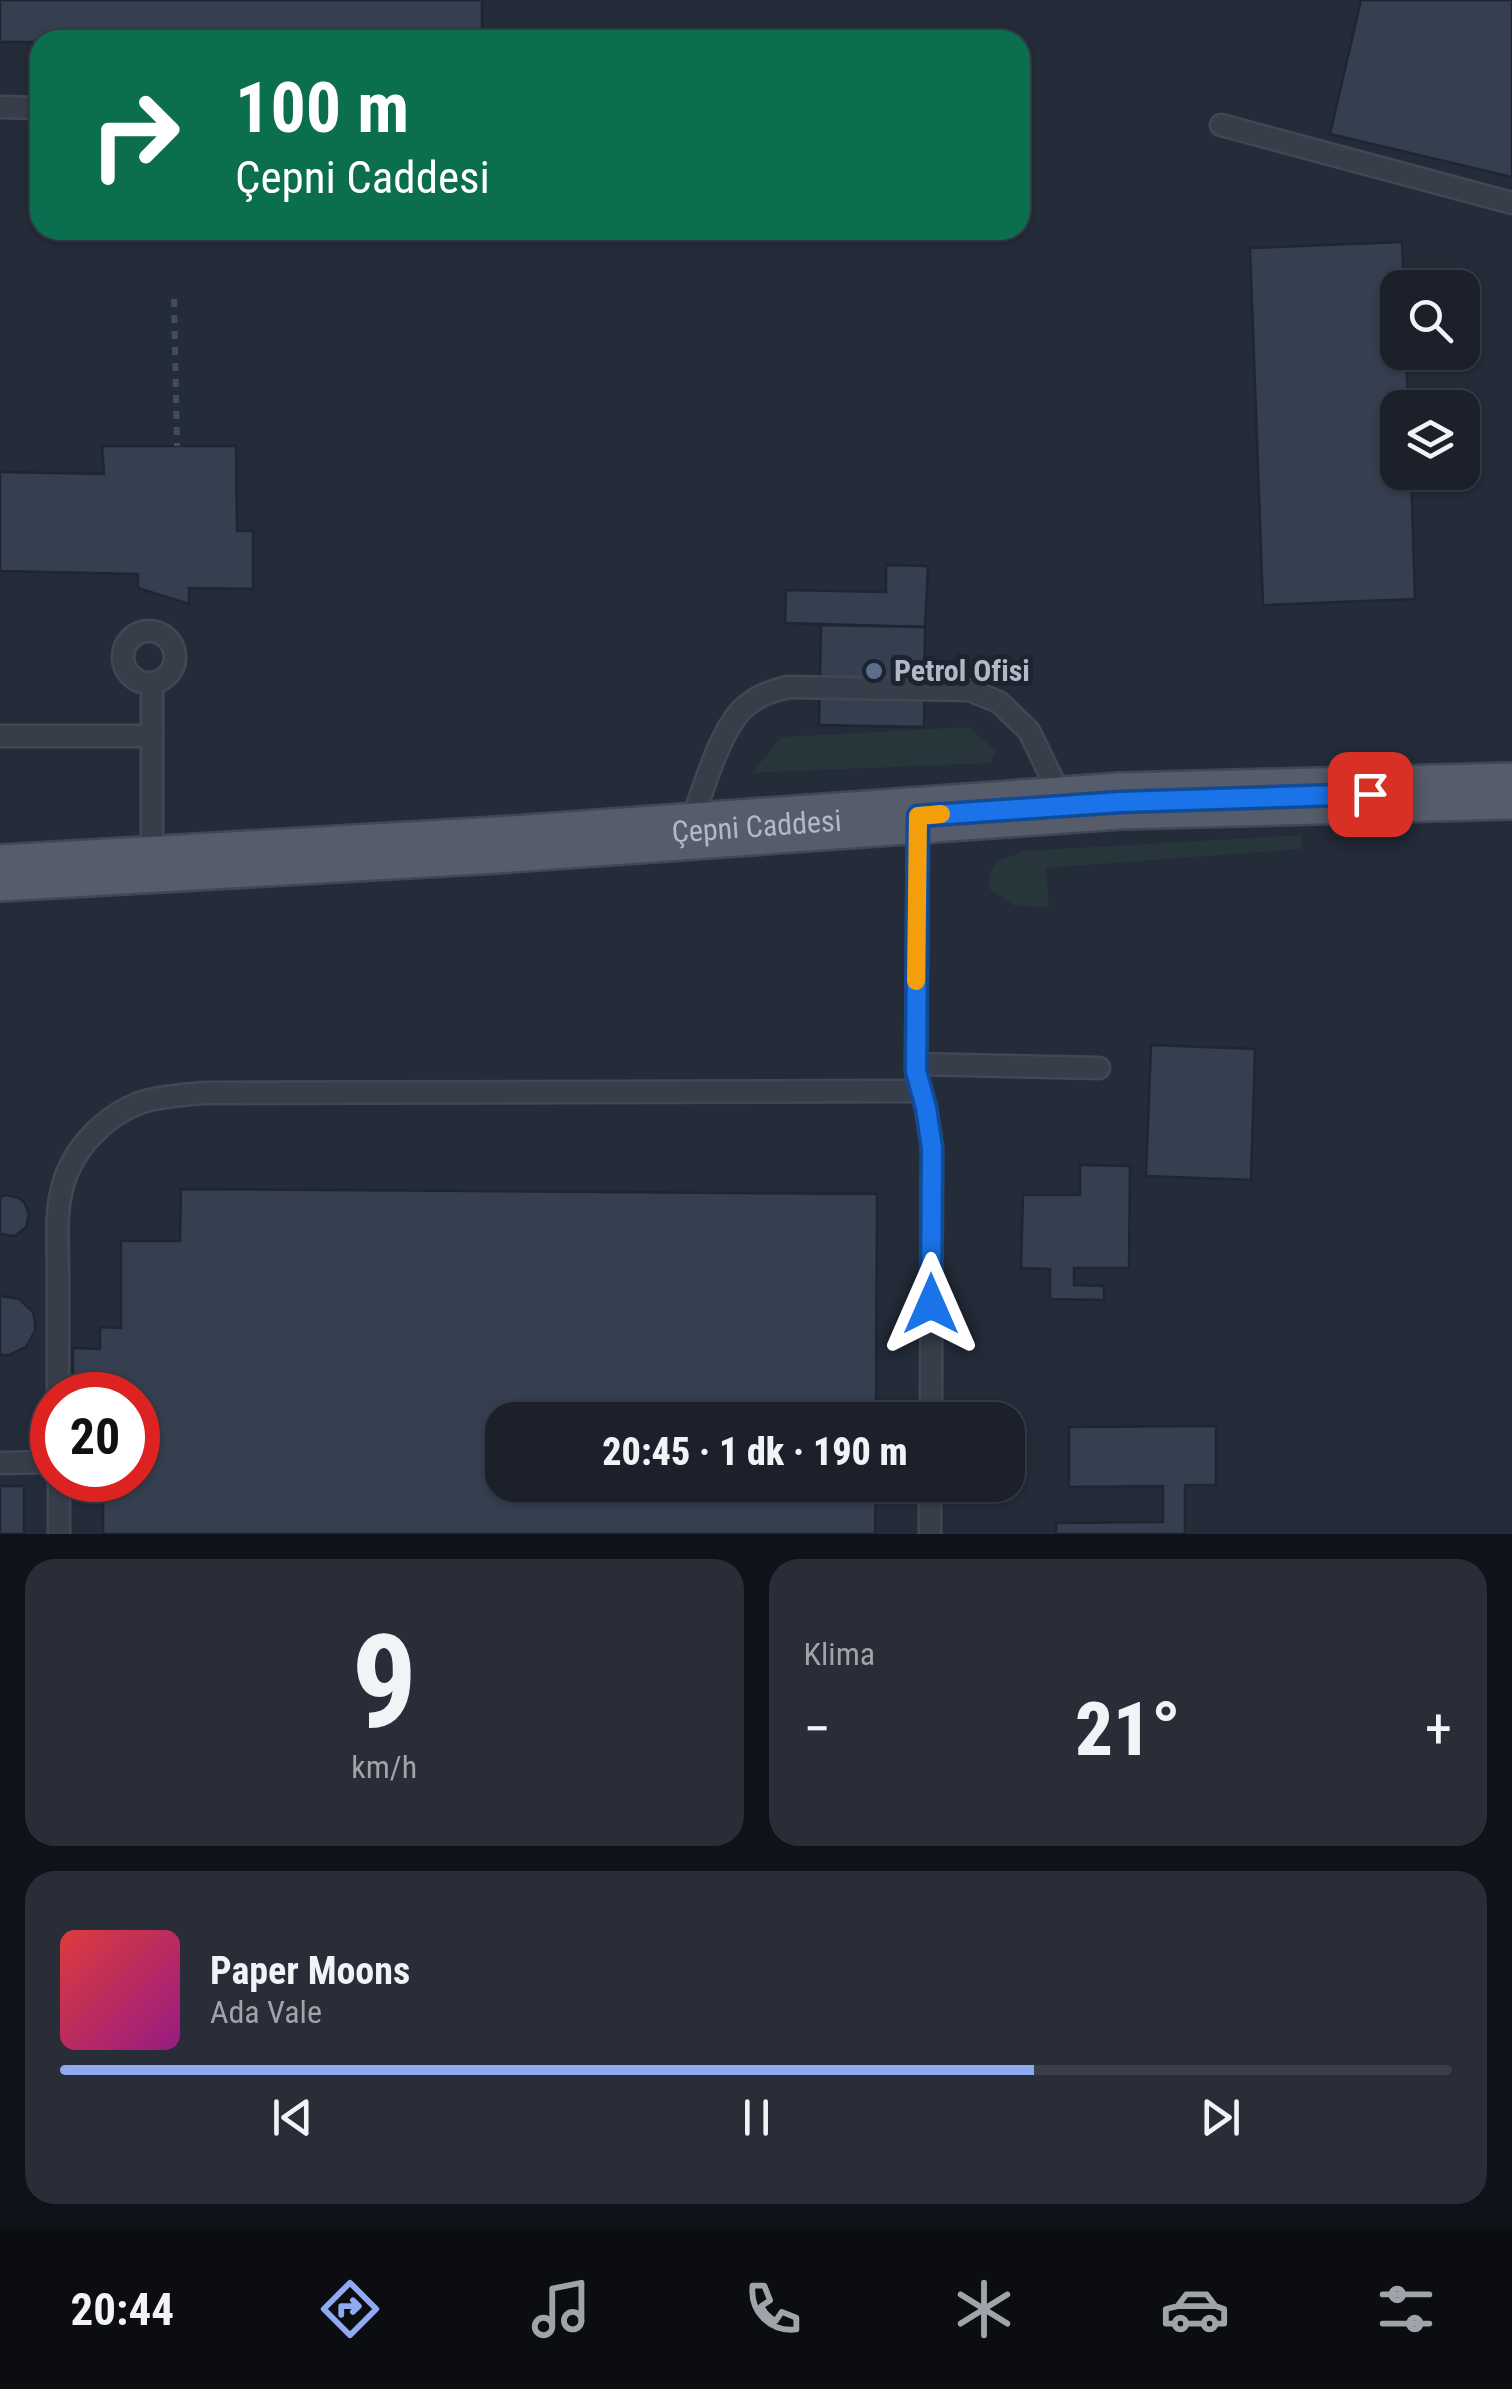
<!DOCTYPE html>
<html lang="tr">
<head>
<meta charset="utf-8">
<style>
	:root { --surface:#1b202b; --page:#282d37; --text:#f1f3f6; --muted:#a0a3a9; --line:#393e47; --accent:#8eaaf0 }
	body { margin:0; font-family:"Roboto Condensed",sans-serif; background:var(--page); color:var(--text); height:100vh; display:flex; flex-direction:column; font-size:38px; white-space:nowrap }
	* { box-sizing:border-box; margin:0 }
	p { font-size:32px; color:var(--muted) }
	.icon { flex:none; width:55px; height:55px; fill:none; stroke:currentColor; stroke-width:2; stroke-linecap:round; stroke-linejoin:round }
	.map { position:relative; height:1534px; overflow:hidden }
	.details { display:flex; flex-direction:column; gap:25px; padding:25px; background:#0f1218; flex:1 }
	.details>* { flex:none }
	.top-card { position:absolute; left:30px; top:30px; width:1000px; height:210px; border-radius:30px; box-shadow:0 2px 8px #0004,0 0 0 2px var(--line); background:#0b6e4f; color:#fff; overflow:hidden }
	.controls { position:absolute; left:1380px; top:270px; display:grid; gap:20px }
	.controls a { display:grid; place-items:center; width:100px; height:100px; border-radius:20px; background:var(--surface); box-shadow:0 2px 8px #0004,0 0 0 2px var(--line); font-size:50px }
	.speed { position:absolute; left:30px; top:1372px; display:flex; gap:20px; font-size:50px; font-weight:700; text-align:center }
	.speed>* { display:grid; place-content:center; width:130px; height:130px; border-radius:50%; background:var(--surface); box-shadow:0 2px 8px #0004,0 0 0 2px var(--line); line-height:1 }
	.speed .limit { border:15px solid #d22; background:#fff; color:#111 }
	.pin { position:absolute; display:grid; place-items:center; width:85px; height:85px; color:#fff; margin:-42px; border-radius:20px; box-shadow:0 5px 15px #0006 }
	.me { position:absolute; width:110px; margin:-55px; rotate:0deg; stroke-linejoin:round; filter:drop-shadow(0 0 8px #0008) }
	.turn { display:flex; align-items:center; gap:35px; height:210px; padding:0 40px; font-size:45px }
	.turn .icon { width:130px; height:130px; stroke-width:2.5 }
	.turn b { display:block; font-size:70px; line-height:85px }
	.big { font-size:75px; font-weight:800; line-height:1.1 }
	.details .widget { flex:1; display:flex; flex-direction:column; justify-content:center; gap:15px; min-width:0; padding:0 35px; border-radius:30px; background:var(--page) }
	.details .dial { align-items:center; gap:0 }
	.dial b { font-size:130px; line-height:1 }
	.song { display:flex; align-items:center; gap:30px }
	.cover { width:120px; height:120px; border-radius:15px; background:linear-gradient(135deg,hsl(0 70% 55%),hsl(310 70% 35%)) }
	.played { height:10px; border-radius:5px; background:linear-gradient(90deg,var(--accent) 70%,var(--line) 70%) }
	.keys { display:flex; justify-content:space-around; direction:ltr }
	.heat { display:flex; justify-content:space-between; align-items:center; font-size:55px; direction:ltr }
	.details .tiles { flex:1; display:grid; gap:25px; grid-template-columns:1fr 1fr }
	.widget:last-child { grid-column:span 2 }
	.trip { position:absolute; left:485px; top:1402px; width:540px; height:100px; border-radius:30px; background:var(--surface); box-shadow:0 2px 8px #0004,0 0 0 2px var(--line); font-weight:800; line-height:100px; text-align:center }
	.menu { display:flex; height:160px; justify-content:space-around; align-items:center; background:#0b0d11; color:var(--muted) }
	.menu .icon { width:70px; height:70px }
	.menu .on { color:var(--accent) }
	.menu b { font-size:45px; color:var(--text) }
	.map>svg:first-child { display:block }
	.green { fill:#26363b }
	.building { fill:#363f50; stroke:#1f2531; stroke-width:2.5 }
	.lines { fill:none; stroke-linecap:round; stroke-linejoin:round }
	.service-casing { stroke:#414753; stroke-width:25 }
	.primary-casing { stroke:#414753; stroke-width:60 }
	.path { stroke:#3f4f53; stroke-width:6; stroke-dasharray:8 8; stroke-linecap:butt }
	.service { stroke:#383d4a; stroke-width:20 }
	.primary { stroke:#565c6a; stroke-width:55 }
	.route-casing { stroke:#114b97; stroke-width:25 }
	.route { stroke:#1a73e8; stroke-width:18 }
	.slow { stroke:#f59e0b; stroke-width:18 }
	.service-dot { fill:#5c6f8a; stroke:#1d232f; stroke-width:4 }
	.labels { text-anchor:middle; stroke-width:10; stroke-linejoin:round; paint-order:stroke }
	.poi-label { font-size:30px; font-weight:bold; fill:#b3b8c6; stroke:#1d232f; text-anchor:start }
	.street-label { font-size:30px; fill:#b3b8c6; stroke:#1d232f }
</style>
</head>
<body>
<div class="map">
<svg width="1512" height="1534" viewBox="0 0 1512 1534">
	<rect width="100%" height="100%" fill="#242b39"/>
	<g class="green">
		<path d="M968,727L996,750L991,763L752,773L781,737Z"/>
		<path d="M1301,835L1302,849L1046,868L1049,907L1015,906L989,889L990,873L996,862L1023,851Z"/>
	</g>
	<g class="building">
		<path d="M0,0H482V40H40V42H0Z"/>
		<path d="M1361,0H1512V177L1330,134Z"/>
		<path d="M1402,242L1404,288H1398V352H1406L1408,408H1398V472H1411L1415,599L1263,605L1250,248Z"/>
		<path d="M102,446H236L237,531H253V589L189,588V604L138,588V574L0,571V472L104,474Z"/>
		<path d="M886,565L928,566L925,627L785,623L786,590L886,592Z"/>
		<path d="M821,625L925,627L924,727L819,725Z"/>
		<path d="M1151,1045L1255,1049L1251,1180L1146,1176Z"/>
		<path d="M1080,1165L1130,1166L1129,1268H1074V1285L1104,1286V1300L1050,1299V1269L1021,1268L1023,1195H1080Z"/>
		<path d="M181,1189L877,1194L876,1420H502V1485H876L875,1534H103V1492H73V1480H138V1395H73V1348L100,1349V1327L121,1328V1241H180Z"/>
		<path d="M6,1195L19,1198L24,1202L29,1214L26,1227L15,1236L0,1234V1197Z"/>
		<path d="M0,1296L19,1299L33,1312L35,1322V1331L26,1347L9,1355H0Z"/>
		<path d="M1216,1426V1485H1185V1534H1056V1523L1163,1522V1486L1069,1487V1427Z"/>
		<rect x="0" y="1486" width="24" height="48"/>
	</g>
	<g class="lines">
		<g class="service-casing">
			<g id="service">
				<path d="M0,107L40,108"/>
				<path d="M1221,125L1512,203"/>
				<circle cx="149" cy="657" r="26"/>
				<path d="M152,684V736"/>
				<path d="M0,736H152V862"/>
				<path d="M918,818L916,1071L926,1108L932,1148L931,1420"/>
				<path d="M690,826C702,794 720,727 746,706C759,695 772,691 788,687L969,690L999,702L1029,731L1064,803"/>
				<path d="M916,1064L1099,1068"/>
				<path d="M58,1395C58,1354 58,1313 58,1273C58,1245 55,1216 62,1189C71,1150 105,1115 142,1102C162,1096 183,1095 203,1093L920,1091"/>
				<path d="M0,1463L52,1462"/>
				<path d="M59,1480V1534"/>
				<path d="M930,1534V1485"/>
			</g>
		</g>
		<g class="primary-casing">
			<g id="primary">
				<path id="s1" d="M0,873L497,845L1120,801L1512,791"/>
			</g>
		</g>
		<path class="path" d="M174,299L177,446"/>
		<use href="#service" class="service"/>
		<use href="#primary" class="primary"/>
	</g>
	<g class="lines">
		<g class="route-casing">
			<path id="route" d="M931,1304L932,1148L926,1108L916,1071L918,816L1120,802L1370,794"/>
		</g>
		<use href="#route" class="route"/>
		<path class="slow" d="M916,981L918,816L941,814"/>
	</g>
	<circle class="service-dot" cx="874" cy="671" r="10"/>
	<g class="labels">
		<g class="poi-label">
			<text x="894" y="681">Petrol Ofisi</text>
		</g>
		<g class="street-label">
			<text dy="10" stroke="none"><textPath href="#s1" startOffset="758">Çepni Caddesi</textPath></text>
		</g>
	</g>
</svg>
<div class="controls">
<a><svg class="icon" aria-label="search" viewBox="0 0 24 24"><circle cx="10" cy="10" r="6"/><path d="M15 15l6 6"/></svg></a>
<a><svg class="icon" aria-label="layers" viewBox="0 0 24 24"><path d="M12 4l9 5-9 5-9-5zM3 14l9 5 9-5"/></svg></a>
</div>
<div class="speed"><div class="limit">20</div></div>
<div class="pin" style="left:1370px;top:794px;background:#d93025"><svg class="icon" aria-label="arrive" viewBox="0 0 24 24"><path d="M6 21V4h12l-3 4 3 4H6"/></svg></div>
<svg class="me" style="left:931px;top:1304px" viewBox="-20 -20 40 40"><path d="M0-17L14 15 0 8-14 15z" fill="#1a73e8" stroke="#fff" stroke-width="4"/></svg>
<div class="trip">20:45 · 1 dk · 190 m</div>
<div class="top-card">
<div class="turn"><svg class="icon" aria-label="right" viewBox="0 0 24 24"><path d="M7 20v-9h11M14 6l5 5-5 5"/></svg><div><b>100 m</b>Çepni Caddesi</div></div>
</div>
</div>
<section class="details">
<div class="tiles">
<div class="widget dial"><b>9</b><p>km/h</p></div>
<div class="widget"><p>Klima</p>
<div class="heat"><a>−</a><b class="big">21°</b><a>+</a></div>
</div>
<div class="widget">
<div class="song"><i class="cover"></i><div><b>Paper Moons</b><p>Ada Vale</p></div></div>
<div class="played"></div>
<div class="keys"><svg class="icon" aria-label="previous" viewBox="0 0 24 24"><path d="M18 5L8 12l10 7zM5 5v14"/></svg><svg class="icon" aria-label="pause" viewBox="0 0 24 24"><path d="M8 5v14M16 5v14"/></svg><svg class="icon" aria-label="next" viewBox="0 0 24 24"><path d="M6 5l10 7-10 7zM19 5v14"/></svg></div>
</div>
</div>
</section>
<nav class="menu">
<b>20:44</b>
<svg class="icon on" aria-label="directions" viewBox="0 0 24 24"><path d="M12 3l9 9-9 9-9-9zM9 14v-3h6M13 9l2 2-2 2"/></svg>
<svg class="icon" aria-label="music" viewBox="0 0 24 24"><path d="M9 18V5l10-2v13"/><circle cx="6" cy="18" r="3"/><circle cx="16" cy="16" r="3"/></svg>
<svg class="icon" aria-label="phone" viewBox="0 0 24 24"><path d="M5 4h4l2 5-3 2q2 4 5 5l2-3 5 2v4C11 20 4 13 5 4z"/></svg>
<svg class="icon" aria-label="climate" viewBox="0 0 24 24"><path d="M12 3v18M4 7l16 10M4 17L20 7"/></svg>
<svg class="icon" aria-label="car" viewBox="0 0 24 24"><path d="M5 17H2v-5l4-1 3-4h7l3 4 3 1v5h-3M9 17h6M6 11h13"/><circle cx="7" cy="17" r="2"/><circle cx="17" cy="17" r="2"/></svg>
<svg class="icon" aria-label="filters" viewBox="0 0 24 24"><path d="M4 7h16M4 17h16"/><circle cx="9" cy="7" r="2"/><circle cx="15" cy="17" r="2"/></svg>
</nav>
</body>
</html>
